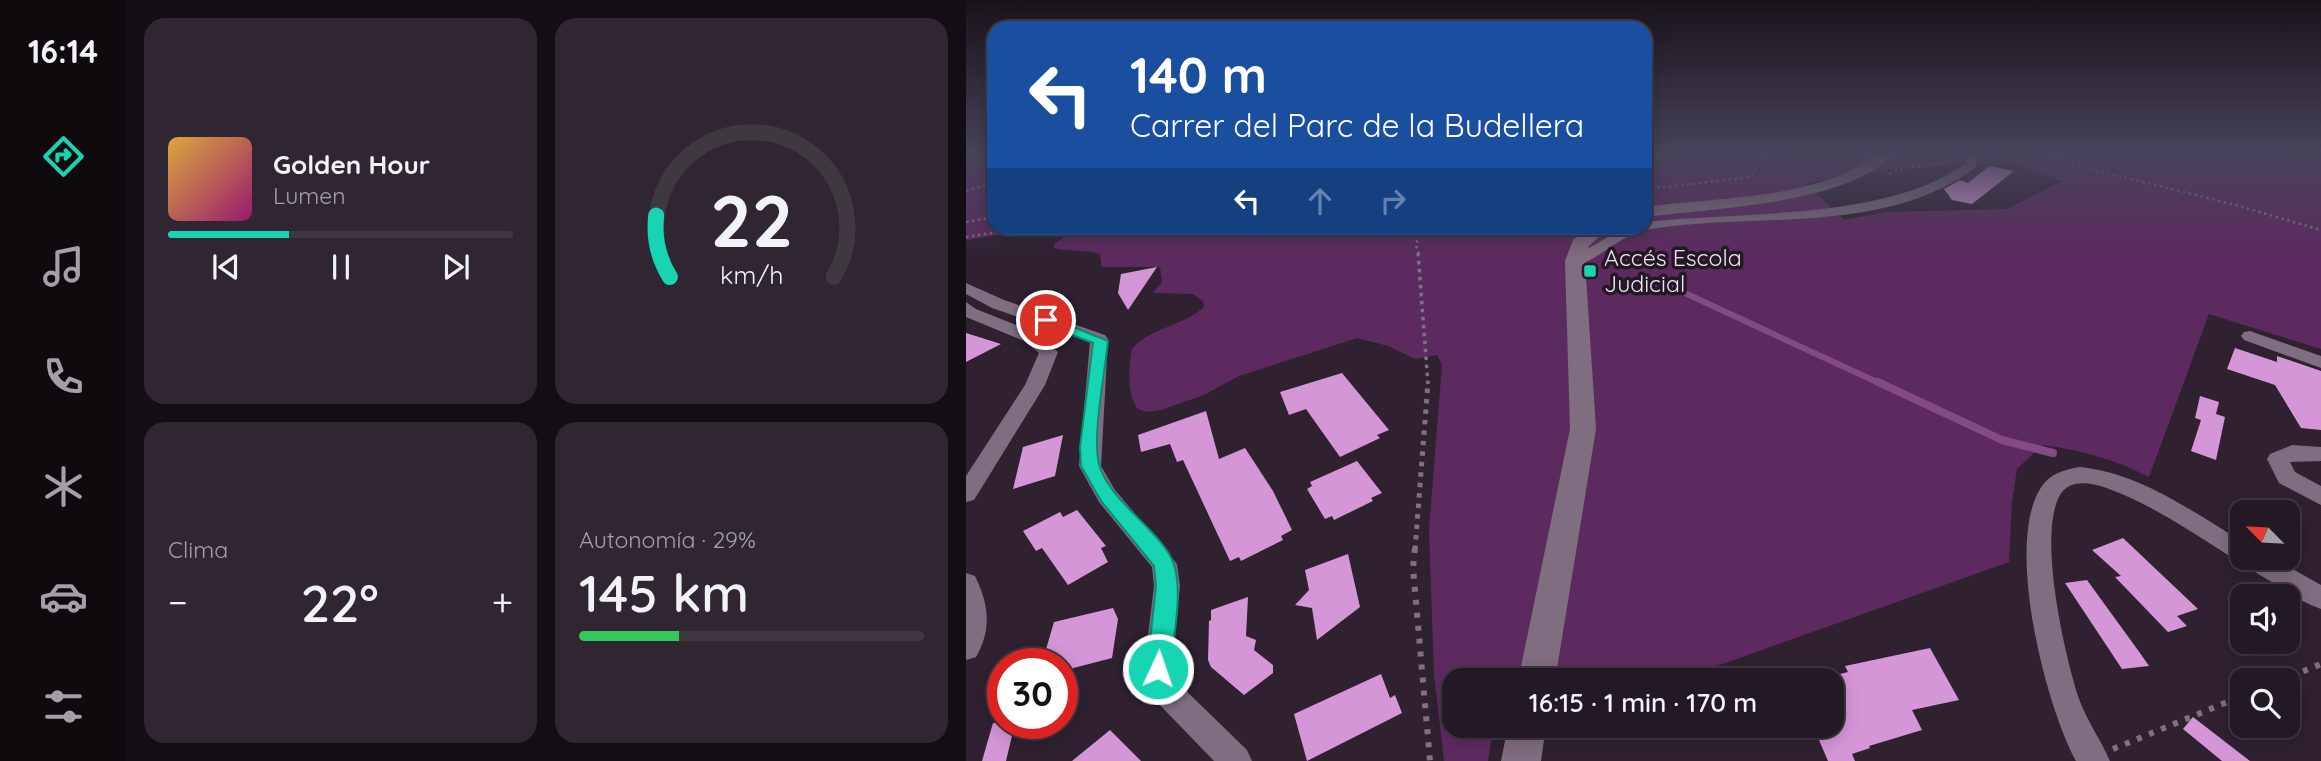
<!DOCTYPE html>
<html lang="es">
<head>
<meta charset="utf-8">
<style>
	:root { --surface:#231924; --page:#2f2631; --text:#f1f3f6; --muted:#a3a0a6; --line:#403841; --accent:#17d5b2 }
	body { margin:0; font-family:Quicksand,sans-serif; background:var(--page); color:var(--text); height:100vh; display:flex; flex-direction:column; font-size:26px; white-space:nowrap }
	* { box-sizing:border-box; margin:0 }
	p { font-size:23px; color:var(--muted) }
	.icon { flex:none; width:38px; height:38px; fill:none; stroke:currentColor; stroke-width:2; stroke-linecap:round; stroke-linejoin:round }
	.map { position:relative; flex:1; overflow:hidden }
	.sheet { display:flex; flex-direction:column; gap:18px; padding:18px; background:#130e14; width:840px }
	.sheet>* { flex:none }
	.hud { position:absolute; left:21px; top:21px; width:665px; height:214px; border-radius:21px; box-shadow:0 4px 18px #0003,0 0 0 2px var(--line); background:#1a4fa0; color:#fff; overflow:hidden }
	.needle { width:46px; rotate:294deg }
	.buttons { position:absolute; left:1264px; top:500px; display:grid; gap:14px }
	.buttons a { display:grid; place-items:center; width:70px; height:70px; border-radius:14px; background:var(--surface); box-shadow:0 4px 18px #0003,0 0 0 2px var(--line); font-size:35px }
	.speed { position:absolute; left:21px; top:648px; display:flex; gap:14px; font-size:35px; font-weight:700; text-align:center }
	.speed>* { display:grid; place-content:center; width:91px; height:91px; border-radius:50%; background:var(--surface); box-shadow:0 4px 18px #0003,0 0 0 2px var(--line); line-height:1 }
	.speed .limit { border:10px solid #d22; background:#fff; color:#111 }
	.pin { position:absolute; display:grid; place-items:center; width:60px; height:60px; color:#fff; margin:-30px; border:4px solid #fff; border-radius:50%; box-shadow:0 2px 7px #0007 }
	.me { position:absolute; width:77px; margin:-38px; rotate:3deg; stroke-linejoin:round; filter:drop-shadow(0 0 5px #0008) }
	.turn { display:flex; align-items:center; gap:24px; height:147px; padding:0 28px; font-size:32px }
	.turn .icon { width:91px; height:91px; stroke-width:2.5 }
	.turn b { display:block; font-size:49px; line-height:60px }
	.lanes { display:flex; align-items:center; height:66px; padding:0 28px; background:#0003; justify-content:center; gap:35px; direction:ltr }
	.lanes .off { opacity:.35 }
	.big { font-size:52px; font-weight:600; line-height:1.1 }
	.sheet .tile { flex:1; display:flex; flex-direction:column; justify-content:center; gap:10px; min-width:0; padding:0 24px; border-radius:21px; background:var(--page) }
	.sheet .dial { align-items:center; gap:0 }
	.dial svg { height:182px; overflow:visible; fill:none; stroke:var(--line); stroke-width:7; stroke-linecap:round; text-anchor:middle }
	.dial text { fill:var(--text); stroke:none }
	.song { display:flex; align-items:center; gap:21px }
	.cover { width:84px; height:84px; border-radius:10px; background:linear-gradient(135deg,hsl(40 70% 55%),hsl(320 70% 35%)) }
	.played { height:7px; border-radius:4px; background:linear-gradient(90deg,var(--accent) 35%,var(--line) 35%) }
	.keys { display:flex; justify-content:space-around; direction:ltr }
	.heat { display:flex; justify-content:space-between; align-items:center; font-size:38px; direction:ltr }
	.charge { height:10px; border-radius:5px; background:linear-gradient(90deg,#34c759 29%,var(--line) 0) }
	.sheet .tiles { flex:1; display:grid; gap:18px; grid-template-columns:repeat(2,1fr) }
	.trip { position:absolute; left:476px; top:668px; width:402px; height:70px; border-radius:21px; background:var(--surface); box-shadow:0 4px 18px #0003,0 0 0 2px var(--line); font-weight:600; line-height:70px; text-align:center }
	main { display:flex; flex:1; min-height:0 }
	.tab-bar { display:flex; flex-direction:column; width:126px; justify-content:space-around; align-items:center; background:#0e0a0e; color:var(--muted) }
	.tab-bar .icon { width:49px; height:49px }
	.tab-bar .selected { color:var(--accent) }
	.tab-bar b { font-size:32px; color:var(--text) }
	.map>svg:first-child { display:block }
	.green { fill:#5d2a60 }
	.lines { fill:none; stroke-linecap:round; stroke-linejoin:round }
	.stream-far1 { stroke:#834a86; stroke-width:6 }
	.stream { stroke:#834a86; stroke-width:8 }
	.building { fill:#d596d8 }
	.path-far3 { stroke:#7e727f; stroke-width:2.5; stroke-dasharray:2.5 3.5; stroke-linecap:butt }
	.path-far2 { stroke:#7e727f; stroke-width:3.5; stroke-dasharray:3.5 4.5; stroke-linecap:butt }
	.path-far1 { stroke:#7e727f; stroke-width:5; stroke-dasharray:4.5 6; stroke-linecap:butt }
	.path { stroke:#7e727f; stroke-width:6; stroke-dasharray:5 8; stroke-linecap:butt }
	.service { stroke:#7f6e7f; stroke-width:7 }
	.minor { fill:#7f6e7f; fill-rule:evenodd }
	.tertiary { fill:#7f6e7f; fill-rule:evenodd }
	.route { fill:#17d5b2; stroke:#0f8a74; stroke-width:2 }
	.poi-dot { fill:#17d5b2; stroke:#251826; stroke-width:2.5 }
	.labels { text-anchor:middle; stroke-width:7; stroke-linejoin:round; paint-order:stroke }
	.poi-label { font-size:23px; fill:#ede4ee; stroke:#251826; text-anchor:start }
</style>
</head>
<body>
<main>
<nav class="tab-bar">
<b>16:14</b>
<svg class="icon selected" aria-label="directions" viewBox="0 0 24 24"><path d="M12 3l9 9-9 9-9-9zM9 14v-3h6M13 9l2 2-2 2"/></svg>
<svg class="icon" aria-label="music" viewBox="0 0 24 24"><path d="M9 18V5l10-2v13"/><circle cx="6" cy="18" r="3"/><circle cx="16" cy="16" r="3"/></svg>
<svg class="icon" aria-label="phone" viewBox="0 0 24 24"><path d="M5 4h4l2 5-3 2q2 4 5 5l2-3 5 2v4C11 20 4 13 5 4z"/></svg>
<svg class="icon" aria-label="climate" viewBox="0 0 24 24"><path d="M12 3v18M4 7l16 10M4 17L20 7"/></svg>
<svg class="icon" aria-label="car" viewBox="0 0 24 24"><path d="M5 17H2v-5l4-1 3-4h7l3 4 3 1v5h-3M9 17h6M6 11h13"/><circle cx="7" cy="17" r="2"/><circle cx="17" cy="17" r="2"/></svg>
<svg class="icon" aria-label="filters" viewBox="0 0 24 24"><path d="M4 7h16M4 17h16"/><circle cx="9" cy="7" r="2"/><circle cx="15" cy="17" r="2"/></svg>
</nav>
<section class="sheet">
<div class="tiles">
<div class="tile">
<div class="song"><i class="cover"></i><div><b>Golden Hour</b><p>Lumen</p></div></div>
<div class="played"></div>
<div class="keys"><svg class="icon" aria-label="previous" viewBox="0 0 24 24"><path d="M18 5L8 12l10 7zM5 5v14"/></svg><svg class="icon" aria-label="pause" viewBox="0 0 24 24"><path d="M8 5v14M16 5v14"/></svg><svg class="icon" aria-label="next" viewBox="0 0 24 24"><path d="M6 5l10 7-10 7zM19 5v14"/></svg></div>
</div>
<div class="tile dial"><svg viewBox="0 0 100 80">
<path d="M14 69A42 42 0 1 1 86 69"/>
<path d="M14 69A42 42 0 0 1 8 42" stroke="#17d5b2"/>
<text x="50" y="56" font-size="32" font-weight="700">22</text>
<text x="50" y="72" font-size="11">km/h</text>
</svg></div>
<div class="tile"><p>Clima</p>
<div class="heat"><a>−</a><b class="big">22°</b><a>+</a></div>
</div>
<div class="tile"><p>Autonomía · 29%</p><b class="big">145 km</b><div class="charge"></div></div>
</div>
</section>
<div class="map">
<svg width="1355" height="761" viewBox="0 0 1355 761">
	<rect width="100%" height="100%" fill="#2f2130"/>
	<g class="green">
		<path d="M0,152H28V228H76L0,240Z"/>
		<path d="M726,152H994L998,157L979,167L937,168L839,183L878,220L921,212L1041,209L1097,181L1025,157L1022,152H1355V349L1243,314L1183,477C1148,459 1115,450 1076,445L1051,469L1046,502L1043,562L709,681H488V726H560L527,732L522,761H478L468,675L463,530L476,365L471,355L449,359L422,346L391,338L273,376L238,395L195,410L180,412L172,409C160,395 163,365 166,349C185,327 218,326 238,307L237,301L227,294L187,293L196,282L194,267H136L134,254C119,249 103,252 88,248V244L103,234L104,228H679V169Z"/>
	</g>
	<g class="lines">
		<path class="stream-far1" d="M706,287L915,384"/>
		<path class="stream" d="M912,382L1036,440L1087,453"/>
	</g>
	<g class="building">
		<path d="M1023,166L1048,171L1006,204L986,200L978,189L994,180L1002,183Z"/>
		<path d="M191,267L162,310L152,293L155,274Z"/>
		<path d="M0,333L35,344L0,362Z"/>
		<path d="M1269,348L1311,362V356L1355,371V430L1335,428L1309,385L1261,369Z"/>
		<path d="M376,373L423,430L411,435L414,438L374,457L340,409L323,415L314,392Z"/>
		<path d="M1234,396L1253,402L1250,414L1259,417L1250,460L1225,451L1235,420L1229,418Z"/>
		<path d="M240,411L253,459L279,448L307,491L326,530L315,536L317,540L275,561L273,557L264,561L217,460L211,462L204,444L175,452L172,435Z"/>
		<path d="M97,435L89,476L47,489L57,447Z"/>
		<path d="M391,461L416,493L405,498L407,501L368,520L366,516L359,519L341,489L346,486L344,482Z"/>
		<path d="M111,510L140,546L135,548L142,562L102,585L76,548L70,551L57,531L94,512L97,517Z"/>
		<path d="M1157,538L1232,609L1211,616L1221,626L1202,632L1149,577L1155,576L1126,550Z"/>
		<path d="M382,554L394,607L351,640L346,608L329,605L343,590L339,570Z"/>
		<path d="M1121,580L1174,653L1183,666L1156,669L1099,583Z"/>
		<path d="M282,597L280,636L290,640L288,650L307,665V673L278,695L245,667L242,660L243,621L245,620V610Z"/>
		<path d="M147,608L152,619L146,658L96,671V663H76L88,622Z"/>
		<path d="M964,648L993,700L946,710L956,730L903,746L904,748L886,754L889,761H862L847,726H866V676L882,672L879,666Z"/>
		<path d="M415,674L424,698L429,695L436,713L341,761L328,714Z"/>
		<path d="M1227,717L1284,761H1256L1217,729Z"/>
		<path d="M27,723H49L40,761H16Z"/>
		<path d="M144,730L175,761H106Z"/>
	</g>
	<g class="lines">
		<g class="path-far3">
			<path d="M1079,152L1104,164L1270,205L1355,230"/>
			<path d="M923,174L943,167L975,163"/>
			<path d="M679,189L779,178L785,175L802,152"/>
			<path d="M0,191L28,183"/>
			<path d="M0,222L28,217"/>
			<path d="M0,237L57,228"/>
			<path d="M453,254L450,246L454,228"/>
		</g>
		<path class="path-far2" d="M452,253L462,384"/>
		<path class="path-far1" d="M449,550L462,382"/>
		<g class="path">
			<path d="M449,548L447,568L464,761"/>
			<path d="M1313,681L1355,664"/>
			<path d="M1147,749L1276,696"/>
		</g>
		<path class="service" d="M679,160L707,152"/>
		<g class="minor">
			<path d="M1000,152H1012L1010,167C918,237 787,211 679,230C654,235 635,259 609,266L601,261L657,228H679V222C775,211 921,221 1000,163Z"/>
			<path d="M0,283L38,300L139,335L142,339L135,466L149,490L211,564L214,586L206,669L211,682L281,750L286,761H248L189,700L178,669L188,586L186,567L133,502L113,466L124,342L26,308L0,294Z"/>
			<path d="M0,302L10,309L70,333L92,352L79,385L8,500L0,502V476L59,385L73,353L58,341L0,317Z"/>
			<path d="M1284,331L1355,356V368L1278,340L1275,336L1278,332Z"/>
			<path d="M1326,445L1355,447V461L1324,462L1329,472L1355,486V505L1313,483L1301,459L1304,454Z"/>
			<path d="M1114,467C1174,473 1225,511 1276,541V558H1307L1355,585V609C1337,603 1320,591 1304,581C1252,551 1200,510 1143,489C1127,483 1104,478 1094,495C1071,535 1099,656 1113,699C1121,721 1135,740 1144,761H1110C1080,708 1034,531 1080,481C1089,472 1102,469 1114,467Z"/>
			<path d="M0,573L9,576C23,605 26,629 10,657L0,660Z"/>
		</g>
		<g class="tertiary">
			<path d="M912,152H928C886,205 744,208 679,217V207C748,197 859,200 912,152Z"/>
			<path d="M623,228H643L623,246L619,261L630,429L589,681H552L604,429L599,261L607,240Z"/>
			<path d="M542,726H580L575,761H535Z"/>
		</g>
	</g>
	<linearGradient id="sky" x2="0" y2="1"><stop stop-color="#1a121a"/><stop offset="0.59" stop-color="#474359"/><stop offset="1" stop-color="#474359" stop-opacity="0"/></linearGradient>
	<rect width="1355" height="259" fill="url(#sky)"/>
	<path class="route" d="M80,316L142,341C139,373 126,435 133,464C142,500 196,532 207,562C218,589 207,640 204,669L201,677L192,680L184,677L181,669L190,586L188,566L135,501L115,466L114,447L127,343L75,323V317Z"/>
	<rect class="poi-dot" x="617" y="264" width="14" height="14" rx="3.5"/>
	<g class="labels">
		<g class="poi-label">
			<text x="638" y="266">Accés Escola<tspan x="638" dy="26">Judicial</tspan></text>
		</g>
	</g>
</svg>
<div class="buttons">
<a><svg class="needle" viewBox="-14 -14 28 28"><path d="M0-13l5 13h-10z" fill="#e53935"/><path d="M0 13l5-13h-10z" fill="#a3a0a6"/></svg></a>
<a><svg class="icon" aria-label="sound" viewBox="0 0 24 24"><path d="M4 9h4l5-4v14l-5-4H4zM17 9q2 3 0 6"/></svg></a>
<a><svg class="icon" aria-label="search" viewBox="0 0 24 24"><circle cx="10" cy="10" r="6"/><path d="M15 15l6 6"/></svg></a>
</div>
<div class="speed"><div class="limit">30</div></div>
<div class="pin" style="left:80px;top:320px;background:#d93025"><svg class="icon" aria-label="arrive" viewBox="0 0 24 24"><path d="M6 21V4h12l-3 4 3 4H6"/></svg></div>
<svg class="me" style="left:192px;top:669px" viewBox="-20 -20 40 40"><circle r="17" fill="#17d5b2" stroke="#fff" stroke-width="3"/><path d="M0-11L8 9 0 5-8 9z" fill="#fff"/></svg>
<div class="trip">16:15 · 1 min · 170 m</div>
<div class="hud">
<div class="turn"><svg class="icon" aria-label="left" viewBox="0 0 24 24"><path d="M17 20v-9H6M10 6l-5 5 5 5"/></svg><div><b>140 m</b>Carrer del Parc de la Budellera</div></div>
<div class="lanes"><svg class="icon" aria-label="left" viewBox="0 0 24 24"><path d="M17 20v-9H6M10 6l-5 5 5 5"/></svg><svg class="icon off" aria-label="ahead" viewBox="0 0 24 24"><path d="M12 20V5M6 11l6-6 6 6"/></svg><svg class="icon off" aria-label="right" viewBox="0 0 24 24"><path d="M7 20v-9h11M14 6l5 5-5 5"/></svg></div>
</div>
</div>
</main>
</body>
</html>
